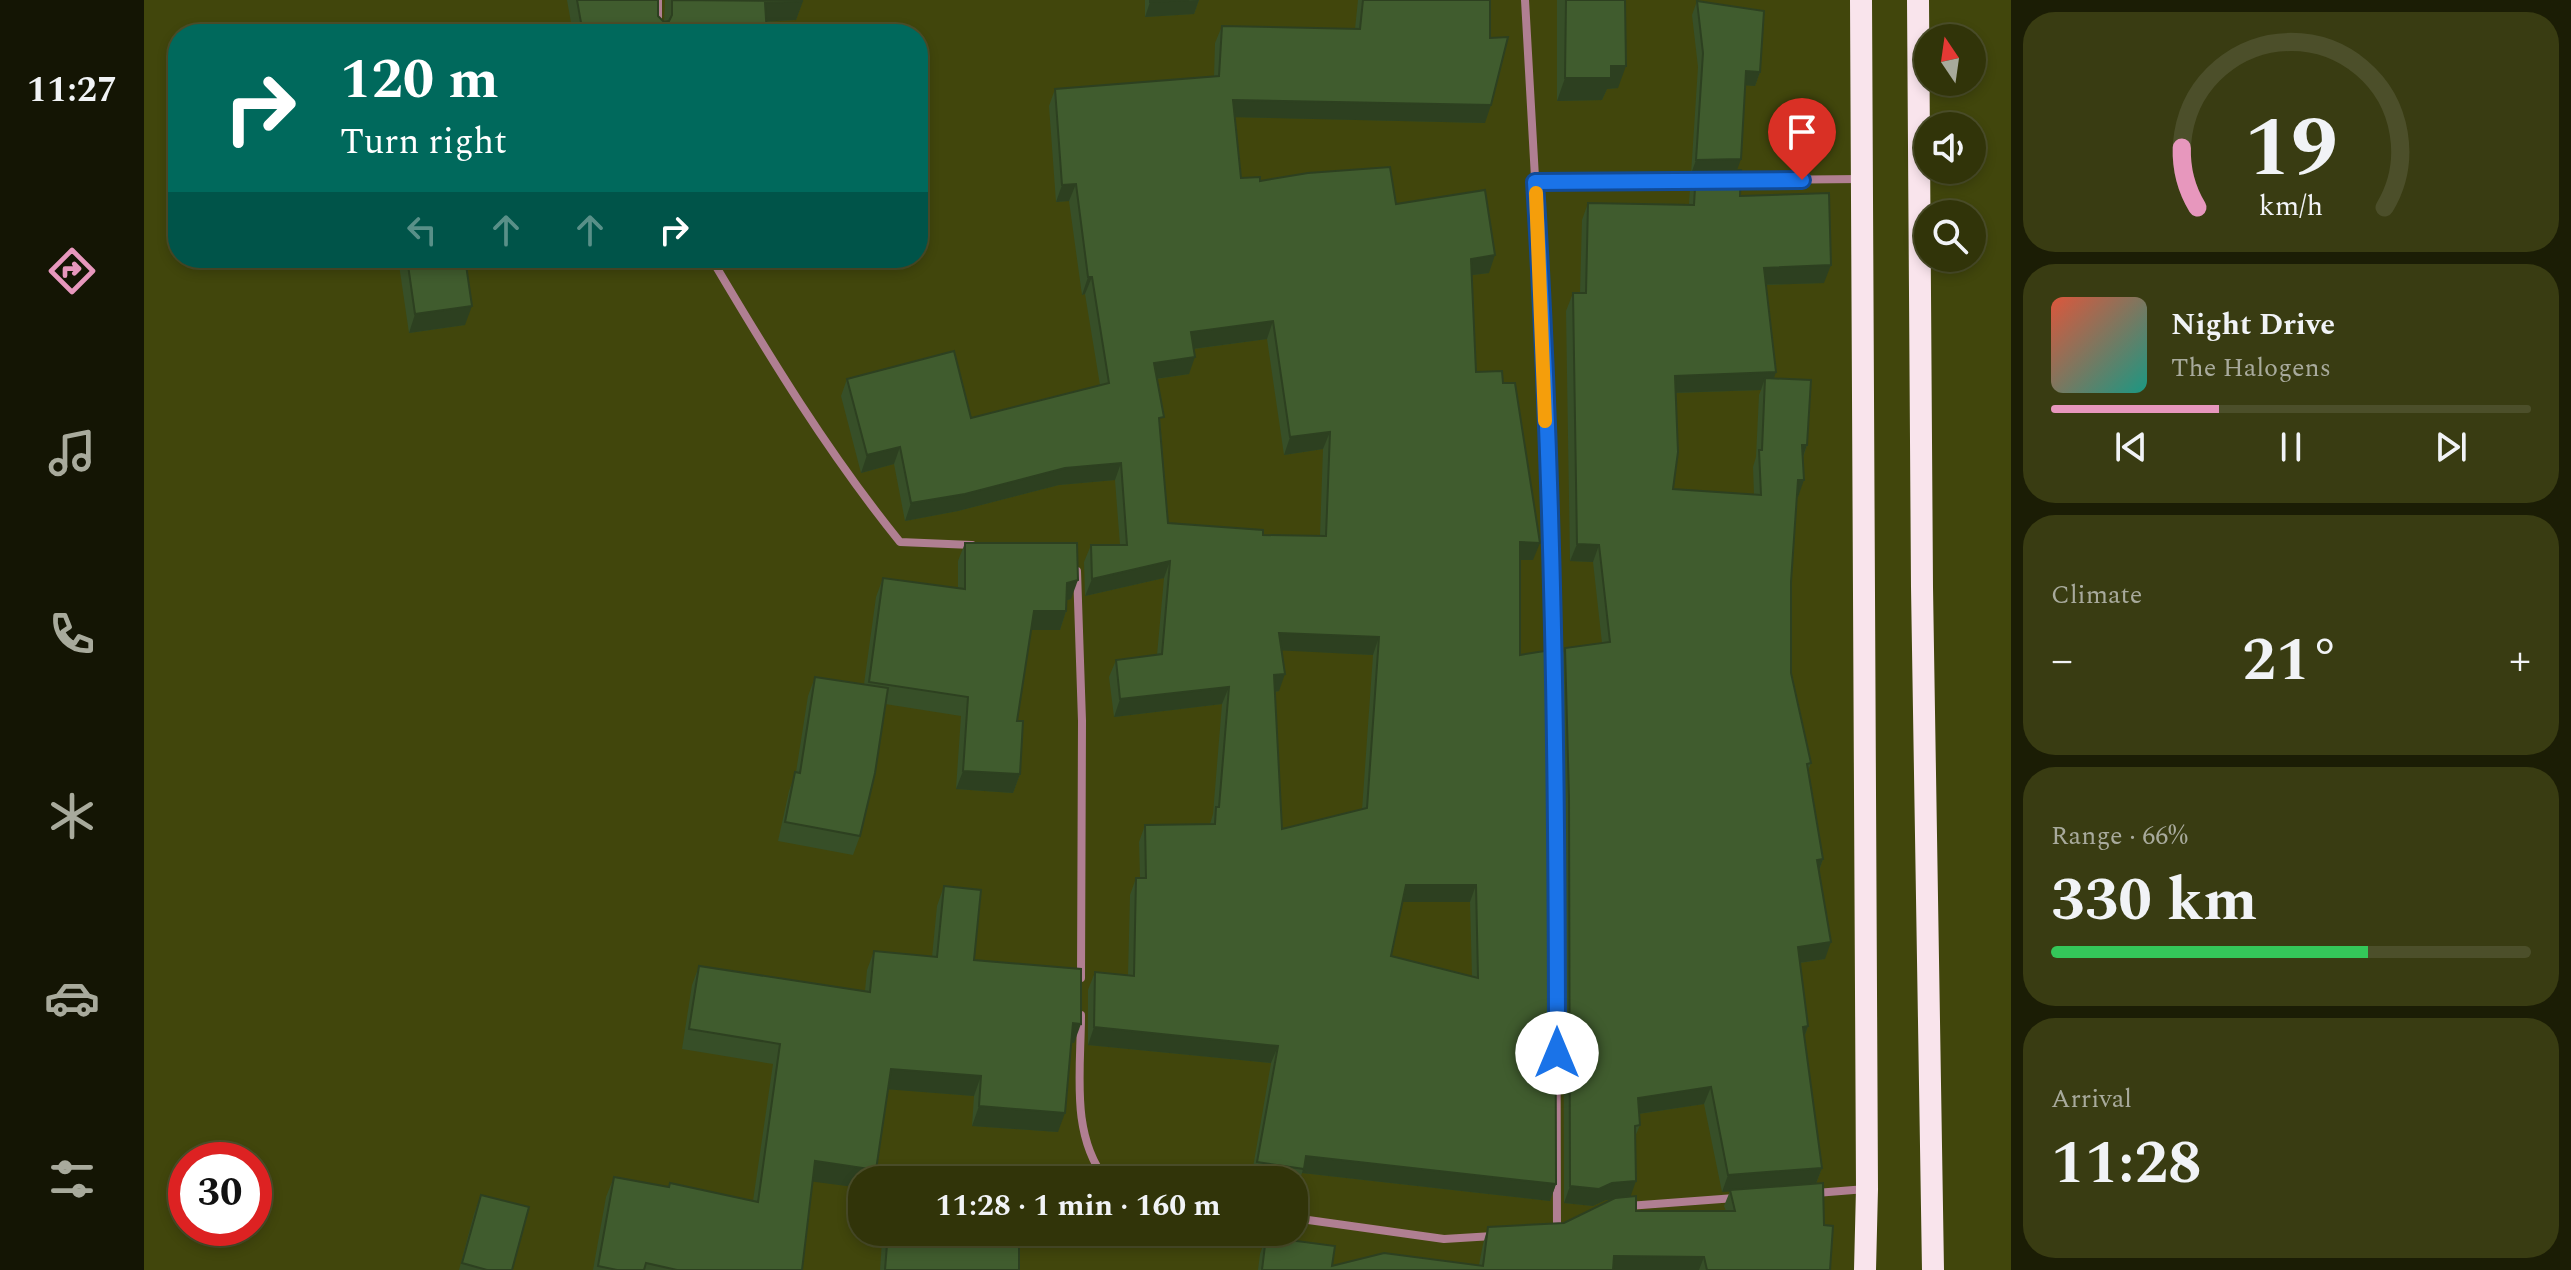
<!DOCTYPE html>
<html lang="en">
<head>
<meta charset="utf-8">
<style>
	:root { --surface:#313409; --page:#393c12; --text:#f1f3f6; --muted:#a8aa9c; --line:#4c4f2a; --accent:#e797bd }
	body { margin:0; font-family:Spectral,serif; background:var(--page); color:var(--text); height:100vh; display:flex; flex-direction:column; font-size:30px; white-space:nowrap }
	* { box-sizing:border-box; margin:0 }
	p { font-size:26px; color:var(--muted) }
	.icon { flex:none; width:44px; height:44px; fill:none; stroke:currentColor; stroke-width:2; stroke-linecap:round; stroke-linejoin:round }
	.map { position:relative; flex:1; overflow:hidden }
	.details { display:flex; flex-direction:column; gap:12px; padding:12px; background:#1b1d05; width:560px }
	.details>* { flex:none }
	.hud { position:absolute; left:24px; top:24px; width:760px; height:244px; border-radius:32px; box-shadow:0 4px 12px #0003,0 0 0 2px var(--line); background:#00695c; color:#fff; overflow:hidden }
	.needle { width:52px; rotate:347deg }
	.buttons { position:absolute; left:1770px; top:24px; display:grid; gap:16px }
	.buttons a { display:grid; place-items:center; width:72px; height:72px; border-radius:50%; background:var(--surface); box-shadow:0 4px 12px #0003,0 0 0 2px var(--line); font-size:40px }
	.speed { position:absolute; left:24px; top:1142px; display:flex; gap:16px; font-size:40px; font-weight:700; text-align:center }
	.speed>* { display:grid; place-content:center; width:104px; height:104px; border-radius:50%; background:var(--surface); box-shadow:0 4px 12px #0003,0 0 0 2px var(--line); line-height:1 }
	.speed .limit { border:12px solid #d22; background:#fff; color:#111 }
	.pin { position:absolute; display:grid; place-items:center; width:68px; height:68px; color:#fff; margin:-82px -34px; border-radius:50% 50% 50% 0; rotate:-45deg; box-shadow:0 0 8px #0007 }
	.pin .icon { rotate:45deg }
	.me { position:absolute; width:88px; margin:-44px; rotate:0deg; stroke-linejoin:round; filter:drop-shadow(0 0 6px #0008) }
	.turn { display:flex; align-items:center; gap:28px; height:168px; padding:0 40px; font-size:36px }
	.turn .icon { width:104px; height:104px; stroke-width:2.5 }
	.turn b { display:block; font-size:56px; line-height:68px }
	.lanes { display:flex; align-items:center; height:76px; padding:0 40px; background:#0003; justify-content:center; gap:40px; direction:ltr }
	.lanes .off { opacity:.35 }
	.big { font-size:60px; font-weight:700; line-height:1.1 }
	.details .widget { flex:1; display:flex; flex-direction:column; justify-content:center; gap:12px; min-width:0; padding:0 28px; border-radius:32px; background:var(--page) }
	.details .dial { align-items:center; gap:0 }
	.dial svg { height:208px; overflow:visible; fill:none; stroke:var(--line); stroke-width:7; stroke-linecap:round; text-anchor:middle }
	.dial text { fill:var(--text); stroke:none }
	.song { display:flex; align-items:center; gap:24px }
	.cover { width:96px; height:96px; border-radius:12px; background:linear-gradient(135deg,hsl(10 70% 55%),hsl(170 70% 35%)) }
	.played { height:8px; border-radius:4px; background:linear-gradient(90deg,var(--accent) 35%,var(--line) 35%) }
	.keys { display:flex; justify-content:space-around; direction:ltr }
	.heat { display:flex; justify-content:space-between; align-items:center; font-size:44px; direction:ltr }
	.charge { height:12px; border-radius:6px; background:linear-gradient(90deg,#34c759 66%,var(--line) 0) }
	.trip { position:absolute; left:704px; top:1166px; width:460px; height:80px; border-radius:32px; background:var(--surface); box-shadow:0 4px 12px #0003,0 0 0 2px var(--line); font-weight:700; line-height:80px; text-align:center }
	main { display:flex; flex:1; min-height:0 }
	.tabs { display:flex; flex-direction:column; width:144px; justify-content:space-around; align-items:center; background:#141504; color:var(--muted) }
	.tabs .icon { width:56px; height:56px }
	.tabs .current { color:var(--accent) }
	.tabs b { font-size:36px; color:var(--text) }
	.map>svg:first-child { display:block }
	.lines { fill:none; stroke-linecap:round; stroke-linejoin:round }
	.minor { stroke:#b07f92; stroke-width:8 }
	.trunk { stroke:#f9e4ec; stroke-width:22 }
	.wall { fill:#374f28; fill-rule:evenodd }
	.shaded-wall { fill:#2d4020 }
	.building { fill:#405c2e; stroke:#2d4020; stroke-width:2; fill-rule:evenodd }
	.route-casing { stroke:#114b97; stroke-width:20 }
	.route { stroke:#1a73e8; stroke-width:14 }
	.slow { stroke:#f59e0b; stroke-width:14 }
</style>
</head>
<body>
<main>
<nav class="tabs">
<b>11:27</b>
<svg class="icon current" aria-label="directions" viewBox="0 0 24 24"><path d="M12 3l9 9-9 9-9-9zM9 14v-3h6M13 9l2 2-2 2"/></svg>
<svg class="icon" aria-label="music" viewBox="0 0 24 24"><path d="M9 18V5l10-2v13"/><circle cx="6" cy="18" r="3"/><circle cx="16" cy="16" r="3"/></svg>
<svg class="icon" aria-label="phone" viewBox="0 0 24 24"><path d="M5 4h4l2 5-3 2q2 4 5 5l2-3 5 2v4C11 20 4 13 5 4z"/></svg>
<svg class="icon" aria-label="climate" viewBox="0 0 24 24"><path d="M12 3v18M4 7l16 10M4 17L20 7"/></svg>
<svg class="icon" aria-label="car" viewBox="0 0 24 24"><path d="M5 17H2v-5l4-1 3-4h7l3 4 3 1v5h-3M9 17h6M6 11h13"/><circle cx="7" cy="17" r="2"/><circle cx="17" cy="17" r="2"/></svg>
<svg class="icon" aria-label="filters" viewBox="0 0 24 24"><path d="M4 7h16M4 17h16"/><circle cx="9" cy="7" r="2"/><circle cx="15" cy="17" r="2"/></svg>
</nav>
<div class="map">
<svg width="1867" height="1270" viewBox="0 0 1867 1270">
	<rect width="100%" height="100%" fill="#41460c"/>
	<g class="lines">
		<g class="minor">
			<path d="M514,0V34"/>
			<path d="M1381,0L1398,302L1412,815L1413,1231"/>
			<path d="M1587,180L1717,179"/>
			<path d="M1391,182L1557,181"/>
			<path d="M567,258C625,356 684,453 756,542L828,545"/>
			<path d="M933,571L938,721L937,978"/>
			<path d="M937,1015C937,1071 926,1134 962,1180"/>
			<path d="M1672,1193L1722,1189"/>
			<path d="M1484,1206L1591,1198"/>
			<path d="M1150,1218L1300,1239L1349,1236"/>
		</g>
		<g class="trunk">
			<path d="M1717,0L1723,1189L1721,1270"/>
			<path d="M1774,0L1778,587L1789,1270"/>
		</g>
	</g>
	<g class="wall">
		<path d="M423,0H514V16L520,22L521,0H659L652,20L622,22L623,34H429Z"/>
		<path d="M1001,0H1055L1050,14L1001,17Z"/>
		<path d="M1214,0H1346L1341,123L1091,117L1097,178L1252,204L1345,273L1328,275L1332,372L1359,383L1389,560H1376V655L1412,1184L1406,1201L1158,1173L1153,1187L1150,1186V1180L1107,1179L1127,1063L944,1045V990L951,972L984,975L986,895L992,878H996L995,842L1001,825L1066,824L1069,814L1078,704L970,717L965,677L972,660L1013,655L1020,578L941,596L940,562L947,545H976L971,480L915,485L814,511L761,521L750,464L717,473L697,396L703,379L827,418L956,385L941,294L938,295L925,201L912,202L905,106L911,89L1070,77L1071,43L1078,26L1211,29ZM1123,339L1140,455L1179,449L1176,536L1119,535L1024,523L1013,379L1045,374L1050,349ZM1138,650L1229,655L1218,810L1138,829L1131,692L1135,691ZM1258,902H1326L1328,976L1247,956Z"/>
		<path d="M1413,0H1481L1474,88L1463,89L1458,100L1413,101Z"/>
		<path d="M1553,1L1616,72L1611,86L1601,85L1593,170L1596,196L1680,283L1622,285L1630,378L1663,445L1659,458L1654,497H1652L1647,582V673L1667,763L1664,771L1679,859L1675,871L1681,959L1656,963L1664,1026L1660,1038L1678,1168L1672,1184L1680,1225L1686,1270H1114L1116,1254L1122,1237L1188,1266L1335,1265L1339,1244L1344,1227L1420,1223L1467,1200H1462L1449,1206L1420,1203L1419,815L1415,665L1421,648L1458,643L1449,562L1426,561L1422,311L1429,293H1436L1438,220L1444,203L1545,204L1546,188L1551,174H1547L1554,67L1548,15ZM1617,390L1615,395L1612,457L1609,467L1610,495L1529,489L1532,393ZM1560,1104L1578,1192L1586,1191L1580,1206L1582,1211H1492L1486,1197L1491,1137L1496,1125L1495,1114Z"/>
		<path d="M254,258H321V325L265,333Z"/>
		<path d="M821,543L927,599L923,600L922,611L916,630H887L873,721L876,774L869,793L812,789L817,716L741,704L716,836L709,855L634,841L645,791L652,772L664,696L671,677L720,684L732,597L739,578L814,588V561Z"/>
		<path d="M800,886L830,960L930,1043H927L914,1132L828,1126L830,1096L744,1089L718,1180V1188L669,1181L658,1270H449L462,1197L470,1177L609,1201L629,1064L538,1049L548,985L555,966L721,991L723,970L730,951L788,957L793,906Z"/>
		<path d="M337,1195L368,1270H315L330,1214Z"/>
		<path d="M742,1232H875V1270H736L738,1241Z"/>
	</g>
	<g class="shaded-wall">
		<path d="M1055,0L1050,14L1001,17L1006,2Z"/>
		<path d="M659,1L652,20L614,22L621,3Z"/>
		<path d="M553,28L551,34H519Z"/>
		<path d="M1467,66H1482L1474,88L1463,89L1458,100L1413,101L1421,78Z"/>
		<path d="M1602,71L1616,72L1611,86L1597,85Z"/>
		<path d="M1089,100L1347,105L1341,123L1083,117Z"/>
		<path d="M1597,159L1592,173L1552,170L1551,174H1547L1552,160Z"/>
		<path d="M932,184L925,201L912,202L918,185Z"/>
		<path d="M1351,255L1345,273L1321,276L1327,259Z"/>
		<path d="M1687,265L1680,283L1614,285L1620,268Z"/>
		<path d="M944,277H948L941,294L938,295Z"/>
		<path d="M328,306L321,325L265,333L271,314Z"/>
		<path d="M1129,321L1123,339L1041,350L1047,332Z"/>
		<path d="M1051,357L1045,374L1004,380L1010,363Z"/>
		<path d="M1632,372L1626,390L1621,378L1617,390L1525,393L1531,376Z"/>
		<path d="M1186,432L1179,449L1140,455L1146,437Z"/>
		<path d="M1658,445H1663L1657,462Z"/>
		<path d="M756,447L750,464L717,473L723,455Z"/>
		<path d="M977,463L971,480L915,485L814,511L761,521L767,503L921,468Z"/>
		<path d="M1654,480H1660L1654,497H1647Z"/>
		<path d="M1376,542L1396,543L1389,560H1370Z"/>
		<path d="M1433,544L1455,545L1449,562L1426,561Z"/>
		<path d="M1026,561L1020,578L941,596L948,579Z"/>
		<path d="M934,580L927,599L916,602L923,583Z"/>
		<path d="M890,611H922L916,630H883Z"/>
		<path d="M1135,633L1235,637L1229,655L1129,650Z"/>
		<path d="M1141,674L1135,691L1124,693L1130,675Z"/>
		<path d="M1085,687L1078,704L970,717L976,699Z"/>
		<path d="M819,771L876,774L869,793L812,789Z"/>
		<path d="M1679,859L1673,876V860Z"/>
		<path d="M1262,885H1332L1326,902H1256Z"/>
		<path d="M1687,942L1681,959L1648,964L1654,947Z"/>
		<path d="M929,1023L937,1024L930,1043L922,1042Z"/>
		<path d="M1664,1026L1658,1044L1659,1027Z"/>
		<path d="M950,1027L1134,1046L1127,1063L944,1045Z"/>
		<path d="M747,1069L837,1076L830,1096L740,1089Z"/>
		<path d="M1567,1087L1560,1104L1487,1115L1494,1098Z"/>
		<path d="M835,1106L921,1113L914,1132L828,1126Z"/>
		<path d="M1162,1156L1412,1184L1406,1201L1158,1173Z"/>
		<path d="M671,1161L732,1170L728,1180H718V1188L664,1181Z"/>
		<path d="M1678,1168L1671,1186L1578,1192L1584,1175Z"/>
		<path d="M1492,1181L1486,1198L1462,1200L1449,1206L1420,1203L1426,1186Z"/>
		<path d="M1470,1256L1560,1257L1555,1270H1465Z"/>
	</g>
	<g class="building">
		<path d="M433,0H514V16L520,22L525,21L528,15V0L659,1L621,3L623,34H554L553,28L519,34H439Z"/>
		<path d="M1006,0H1045L1006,2Z"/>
		<path d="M1219,0H1346V38L1364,37L1347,105L1089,100L1097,178L1116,177V181L1164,173L1246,167L1252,204L1341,190L1351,255L1327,259L1332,372L1358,371L1359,383H1371L1396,543L1376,542V655L1407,650L1411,798L1412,1184L1162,1156L1160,1169L1113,1162L1134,1046L950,1027L951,972L990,976L992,878H1002L1001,825L1071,824L1072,807H1075L1085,687L976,699L972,660L1018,654L1026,561L948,579L947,545H983L977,463L921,468L821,494L767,503L756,447L723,455L703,379L810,351L827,418L965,383L948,277H944L932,184L918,185L911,89L1075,76L1078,26L1216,29ZM1129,321L1146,437L1186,432L1182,536L1119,535V530L1024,523L1015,418L1020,417L1010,363L1051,357L1047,332ZM1135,633L1235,637L1223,808L1138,829L1130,675L1141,674ZM1262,885H1332L1334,978L1247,956Z"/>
		<path d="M1422,0H1481L1482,66H1467V78H1421Z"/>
		<path d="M1553,1L1620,11L1616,72L1602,71L1597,159L1552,160L1559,53Z"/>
		<path d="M1552,170H1597L1596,196L1685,193L1687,265L1620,268L1632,372L1531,376L1534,452L1529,489L1617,495L1615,450H1618L1621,378L1667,380L1663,445H1658L1660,480H1654L1647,582V673L1667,763L1663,764L1679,859L1673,860L1687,942L1654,947L1664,1026L1659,1027L1678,1168L1584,1175L1567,1087L1494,1098L1496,1125L1491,1126L1492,1181L1468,1183L1455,1189L1426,1186L1425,798L1421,648L1466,642L1455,545L1433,544L1429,293H1442L1444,203L1550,205Z"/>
		<path d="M263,258H321L328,306L271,314Z"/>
		<path d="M821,543H933L934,580L923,583L922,611H890L873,721H879L876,774L819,771L824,697L725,682L739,578L821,589Z"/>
		<path d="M671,677L744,688L731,773L716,836L641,822L651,772L656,773Z"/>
		<path d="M800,886L837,890L830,960L937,969V1024L929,1023L921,1113L835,1106L837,1076L747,1069L732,1170L671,1161L658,1270H533L502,1263L500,1270H473L454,1266L470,1177L525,1187L526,1183L614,1202L636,1044L545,1029L555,966L726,992L730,951L793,957Z"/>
		<path d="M1679,1183L1680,1225L1689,1226L1686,1270H1563L1560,1257L1470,1256L1469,1270H1118L1122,1237L1191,1246L1188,1266L1240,1253L1339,1266L1344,1227L1420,1223L1471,1198L1492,1196V1211H1591L1586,1190Z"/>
		<path d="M337,1195L385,1207L368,1270H343L318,1263Z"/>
		<path d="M744,1232H875V1270H741Z"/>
	</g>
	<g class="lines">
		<g class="route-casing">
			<path id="route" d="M1413,1053C1413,763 1409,472 1391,182L1658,180"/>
		</g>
		<use href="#route" class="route"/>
		<path class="slow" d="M1392,193L1401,421"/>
	</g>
</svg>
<div class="buttons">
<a><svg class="needle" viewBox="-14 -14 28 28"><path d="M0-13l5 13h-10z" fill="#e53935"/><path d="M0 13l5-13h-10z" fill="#a8aa9c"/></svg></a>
<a><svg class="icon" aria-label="sound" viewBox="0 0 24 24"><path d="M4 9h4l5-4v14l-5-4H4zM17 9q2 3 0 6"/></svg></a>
<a><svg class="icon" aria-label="search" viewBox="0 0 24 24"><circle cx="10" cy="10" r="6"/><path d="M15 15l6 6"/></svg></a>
</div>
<div class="speed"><div class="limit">30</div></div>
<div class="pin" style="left:1658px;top:180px;background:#d93025"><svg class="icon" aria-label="arrive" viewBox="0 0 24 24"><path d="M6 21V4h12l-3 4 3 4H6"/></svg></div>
<svg class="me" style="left:1413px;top:1053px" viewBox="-20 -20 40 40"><circle r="19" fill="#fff"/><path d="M0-13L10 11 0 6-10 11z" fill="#1a73e8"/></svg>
<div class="trip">11:28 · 1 min · 160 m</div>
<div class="hud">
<div class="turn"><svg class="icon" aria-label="right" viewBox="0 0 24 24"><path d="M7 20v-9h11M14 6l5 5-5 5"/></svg><div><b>120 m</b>Turn right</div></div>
<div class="lanes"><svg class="icon off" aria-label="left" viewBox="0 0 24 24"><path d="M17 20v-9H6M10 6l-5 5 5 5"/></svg><svg class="icon off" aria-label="ahead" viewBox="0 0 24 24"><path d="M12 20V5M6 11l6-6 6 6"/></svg><svg class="icon off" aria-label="ahead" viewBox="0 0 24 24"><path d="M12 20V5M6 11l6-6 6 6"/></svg><svg class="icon" aria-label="right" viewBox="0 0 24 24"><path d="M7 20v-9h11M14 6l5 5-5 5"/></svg></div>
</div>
</div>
<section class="details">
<div class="widget dial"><svg viewBox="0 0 100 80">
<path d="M14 69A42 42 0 1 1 86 69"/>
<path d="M14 69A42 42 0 0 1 8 46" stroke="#e797bd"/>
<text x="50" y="56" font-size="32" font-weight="700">19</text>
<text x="50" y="72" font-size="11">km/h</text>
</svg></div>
<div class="widget">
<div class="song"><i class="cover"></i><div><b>Night Drive</b><p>The Halogens</p></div></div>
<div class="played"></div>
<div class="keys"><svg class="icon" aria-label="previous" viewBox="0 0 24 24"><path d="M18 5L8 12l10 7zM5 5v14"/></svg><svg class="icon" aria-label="pause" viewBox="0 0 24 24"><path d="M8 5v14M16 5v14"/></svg><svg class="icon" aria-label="next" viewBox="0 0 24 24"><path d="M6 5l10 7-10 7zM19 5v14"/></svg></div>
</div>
<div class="widget"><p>Climate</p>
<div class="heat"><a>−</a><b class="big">21°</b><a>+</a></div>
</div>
<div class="widget"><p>Range · 66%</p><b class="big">330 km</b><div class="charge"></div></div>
<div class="widget"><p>Arrival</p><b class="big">11:28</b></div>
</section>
</main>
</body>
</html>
